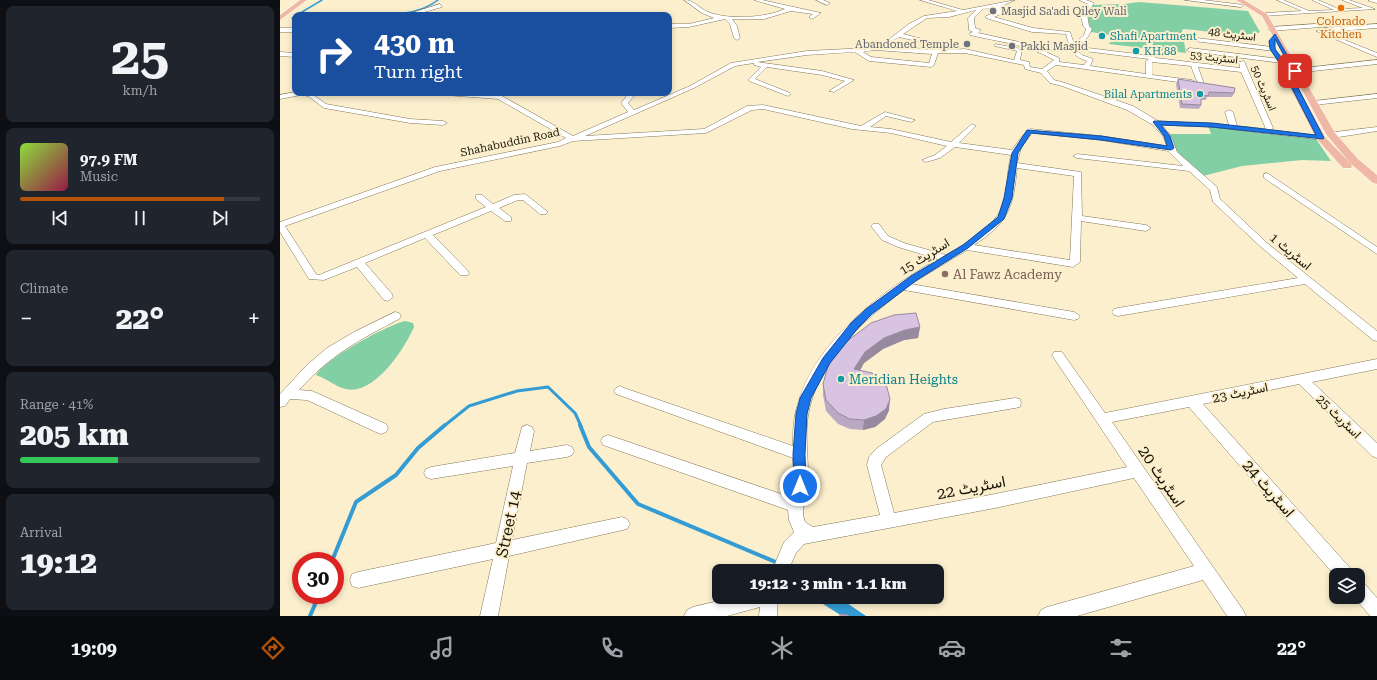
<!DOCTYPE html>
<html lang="en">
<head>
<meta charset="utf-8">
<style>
	:root { --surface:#171b24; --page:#20242c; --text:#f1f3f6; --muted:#9ea1a6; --line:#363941; --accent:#b45309 }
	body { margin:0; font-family:"Roboto Serif",Vazirmatn,serif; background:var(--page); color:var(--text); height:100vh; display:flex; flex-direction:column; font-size:15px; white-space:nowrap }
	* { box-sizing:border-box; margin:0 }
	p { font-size:13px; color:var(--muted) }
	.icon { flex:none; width:22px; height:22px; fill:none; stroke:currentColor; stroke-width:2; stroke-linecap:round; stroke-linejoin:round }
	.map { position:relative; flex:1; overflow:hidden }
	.panel { display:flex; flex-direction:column; gap:6px; padding:6px; background:#0d0f14; width:280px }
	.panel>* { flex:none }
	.guide { position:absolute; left:12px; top:12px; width:380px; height:84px; border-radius:8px; box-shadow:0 2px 6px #0003; background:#1a4fa0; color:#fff; overflow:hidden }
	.buttons { position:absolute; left:1049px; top:568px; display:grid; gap:8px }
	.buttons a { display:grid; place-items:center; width:36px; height:36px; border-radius:8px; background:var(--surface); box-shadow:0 2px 6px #0003; font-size:20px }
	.speed { position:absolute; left:12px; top:552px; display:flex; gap:8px; font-size:20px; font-weight:700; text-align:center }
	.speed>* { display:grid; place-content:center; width:52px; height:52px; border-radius:50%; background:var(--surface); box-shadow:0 2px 6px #0003; line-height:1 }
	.speed .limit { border:6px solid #d22; background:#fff; color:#111 }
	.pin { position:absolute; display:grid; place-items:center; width:34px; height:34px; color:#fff; margin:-17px; border-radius:8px; box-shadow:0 2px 6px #0006 }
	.me { position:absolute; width:44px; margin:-22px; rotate:0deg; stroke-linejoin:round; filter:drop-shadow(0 0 3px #0008) }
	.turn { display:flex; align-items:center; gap:14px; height:84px; padding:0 16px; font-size:18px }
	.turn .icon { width:52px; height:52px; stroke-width:2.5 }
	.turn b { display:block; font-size:28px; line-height:34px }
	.big { font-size:30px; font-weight:800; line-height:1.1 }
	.panel .widget { flex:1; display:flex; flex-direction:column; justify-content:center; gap:6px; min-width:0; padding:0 14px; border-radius:8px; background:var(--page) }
	.panel .dial { align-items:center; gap:0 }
	.dial b { font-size:52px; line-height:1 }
	.song { display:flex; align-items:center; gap:12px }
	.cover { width:48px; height:48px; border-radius:6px; background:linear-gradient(135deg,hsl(90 70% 55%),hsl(340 70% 35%)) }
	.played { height:4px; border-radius:2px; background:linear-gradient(90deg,var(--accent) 85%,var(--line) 85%) }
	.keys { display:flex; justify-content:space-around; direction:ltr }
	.heat { display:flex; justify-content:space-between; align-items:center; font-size:22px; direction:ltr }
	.charge { height:6px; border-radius:3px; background:linear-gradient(90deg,#34c759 41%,var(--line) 0) }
	.trip { position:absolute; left:432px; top:564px; width:232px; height:40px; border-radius:8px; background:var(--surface); box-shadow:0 2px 6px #0003; font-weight:800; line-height:40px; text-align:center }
	.tab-bar { display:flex; height:64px; justify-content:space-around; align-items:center; background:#090b0e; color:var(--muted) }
	.tab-bar .icon { width:28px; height:28px }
	.tab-bar .selected { color:var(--accent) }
	.tab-bar b { font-size:18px; color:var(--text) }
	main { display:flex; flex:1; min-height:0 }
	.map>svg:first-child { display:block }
	.green { fill:#83cfa5 }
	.water { fill:#339cd5 }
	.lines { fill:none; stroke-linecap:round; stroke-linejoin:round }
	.stream-far2 { stroke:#339cd5; stroke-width:1.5 }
	.stream-far1 { stroke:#339cd5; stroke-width:3 }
	.stream { stroke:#339cd5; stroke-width:4 }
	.minor-casing { stroke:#827758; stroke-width:1 }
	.major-casing { stroke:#fff; stroke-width:1 }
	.minor { fill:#fff; fill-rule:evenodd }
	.major { fill:#efb8a4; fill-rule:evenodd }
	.wall { fill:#baa9c2 }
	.shaded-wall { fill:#97899e }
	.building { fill:#d8c4e2; stroke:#97899e }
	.route { fill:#1a73e8; stroke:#114b97 }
	.food-dot { fill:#e8710a; stroke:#fbefcd; stroke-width:1.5 }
	.worship-dot { fill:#6b7280; stroke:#fbefcd; stroke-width:1.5 }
	.culture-dot { fill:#0f9aa8; stroke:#fbefcd; stroke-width:1.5 }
	.education-dot { fill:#8d6e63; stroke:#fbefcd; stroke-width:1.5 }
	.labels { text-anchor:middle; stroke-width:4; stroke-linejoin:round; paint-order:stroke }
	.far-worship-label { font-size:11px; fill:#5b616d; stroke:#fbefcd; text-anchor:start }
	.far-food-label { font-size:11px; fill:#c56008; stroke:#fbefcd }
	.far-street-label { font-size:11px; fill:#191508; stroke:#fbefcd }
	.far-culture-label { font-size:11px; fill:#0d838f; stroke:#fbefcd; text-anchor:start }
	.street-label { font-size:13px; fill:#191508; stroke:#fbefcd }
	.education-label { font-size:13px; fill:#785e54; stroke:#fbefcd; text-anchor:start }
	.culture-label { font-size:13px; fill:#0d838f; stroke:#fbefcd; text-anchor:start }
	.near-street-label { font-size:16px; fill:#191508; stroke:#fbefcd }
</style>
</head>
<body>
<main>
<section class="panel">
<div class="widget dial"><b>25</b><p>km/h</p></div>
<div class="widget">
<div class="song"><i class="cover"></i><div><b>97.9 FM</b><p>Music</p></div></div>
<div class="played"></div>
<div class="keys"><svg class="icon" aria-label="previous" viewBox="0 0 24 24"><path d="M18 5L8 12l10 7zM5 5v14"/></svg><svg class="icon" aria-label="pause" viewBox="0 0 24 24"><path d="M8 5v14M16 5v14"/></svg><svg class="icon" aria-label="next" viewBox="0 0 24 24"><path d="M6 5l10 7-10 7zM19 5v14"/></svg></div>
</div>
<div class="widget"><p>Climate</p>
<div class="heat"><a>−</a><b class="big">22°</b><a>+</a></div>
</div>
<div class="widget"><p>Range · 41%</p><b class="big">205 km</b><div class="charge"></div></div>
<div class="widget"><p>Arrival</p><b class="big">19:12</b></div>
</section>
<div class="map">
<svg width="1097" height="616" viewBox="0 0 1097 616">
	<rect width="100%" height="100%" fill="#fbefcd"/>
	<g class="green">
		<path d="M859,2L968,11L980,32C972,38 917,30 904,29L902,30L906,53L829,44L835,36L811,32L807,15L813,5L844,4Z"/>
		<path d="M928,126L1036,139L1051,161L1022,160L962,166L919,177L891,144L888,134H931Z"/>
		<path d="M125,321L133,323L134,327C125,348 94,396 66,389C56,387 46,378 36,375C47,358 105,326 125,321Z"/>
	</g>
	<path class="water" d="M532,597H558L586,616H562Z"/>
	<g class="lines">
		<g class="stream-far2">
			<path d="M17,15L42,0"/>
			<path d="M52,15C86,12 130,22 158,0"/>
			<path d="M15,16L12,18H15"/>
		</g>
		<path class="stream-far1" d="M164,426L189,406L237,391L268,387L295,413L301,426"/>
		<g class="stream">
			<path d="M300,425L309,447L358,504L498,563"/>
			<path d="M52,561L76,502L116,475L138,448L165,425"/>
			<path d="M507,567L516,571"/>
			<path d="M30,616L39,595"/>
		</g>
		<g class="minor-casing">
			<g id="minor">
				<path d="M404,0C414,0 419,8 428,12C448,20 485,18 505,9L474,0H482L541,13L532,19L529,17L533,14L511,11L484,19H452L457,26L460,38L457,40L454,38L450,24L445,19L409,27L389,28V24H409L434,18L422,13Z"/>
				<path d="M536,0H543L550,3L547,5Z"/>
				<path d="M640,0H648L683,10L735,0L720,7L723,13L714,17L753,28L790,32L794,44L804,35L806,29L803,26L801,14L808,4L799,0H806L814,3L807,14L809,26L812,29L808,37L800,44V47L873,56L876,58L960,68L959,62L964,61L993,128L991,130L1041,136L1045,138L1044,140L932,127L882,125L891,136L897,152L937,187L940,199L987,243L1097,331V341L1093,340L1025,284L838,316L834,315L832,312L834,309L838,308L1018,278L981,247L933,202L930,190L909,171L797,158L793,156L797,154L903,166L888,151L821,140L752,133L741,148L737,163L801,172L802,216L866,225L871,228L866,231L801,221L800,262L793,267L687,250L631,284L794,312L800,316L798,319L794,320L624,290C583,320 536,363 528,416C525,435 528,454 528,474C528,489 519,507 525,522L533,527L600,515L587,465L589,457L596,449L644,414L664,409L735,398L740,399L741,403L740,407L735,408L653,422L606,457L601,465L614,513L715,494L847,467L774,358L772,355L774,352H782L825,413L1097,359V369L1032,382L1097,443V458L1092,456L1019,384L923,404L1071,569L1073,575H1056V577L909,407L832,422L963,610L966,616H947L923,580L797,616H758L761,610L767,607L914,566L854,478L715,508L524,544L516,553L508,571H492L504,542L514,532L509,520L508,510L323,445L321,441L323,437L328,435L510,497L514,475L513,458L336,394L334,391L336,388L340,386L344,388L513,446C513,433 513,420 517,407C533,342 603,290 658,259L618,247L602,240L591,226L593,224H599L608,236L624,243L666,255C686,243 716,227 723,204C728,187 727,170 731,155L675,147L660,158L646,162L642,160L655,155L667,146L611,133L572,129L483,109L472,110L426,133L293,141L280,146L160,171L5,226L36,274L39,275L206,207L196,199V195H202L213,204L234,195L245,194L268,212L266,214H260L243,200H238L219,208L231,217V221H225L211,211L153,235L188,271L189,273L188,275H180L145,238L85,263L112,294L113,297L108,301L104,300L77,267L44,280L29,279L0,232V222L155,167L278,142L286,138L218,99L165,95L162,93L222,96L293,136L348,112L341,103L349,93H356L348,103L354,110L410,86L451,63L527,51L587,48L608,40L629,24L644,16L677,11ZM716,8L717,12L706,16V18L752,32L786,34C790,49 792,56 807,61L804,65L779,62V58L749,44L698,33L701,30L695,28L694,18L703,9ZM696,10L688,18L689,30L693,32L690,33V35C719,42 747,44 774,60L762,69L750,67L749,62L740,60L742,49L715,44V46L737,51L734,60L685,49L667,50L650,41L623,34L647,18L669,17ZM619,37L641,42L657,49L654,50L601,47ZM594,50H595L652,54L649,63L591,57L583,52ZM796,50L869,59L866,61V74L810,66L813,59L802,55ZM575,52L589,61L651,67L654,65L658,53H685L744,65L745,69L761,73L770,83L782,86L847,110L873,125L883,136L887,146L821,136L750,129L743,135L732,150L679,143L696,126L692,124L671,142L611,129L590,127L606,116L631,122L635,120L605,112L581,126L483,105L467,106L424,129L305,136L414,88L455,66L474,63V65L481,67L469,79V81L508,96L511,94L510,93L475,79L487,67L542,75L565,81L549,91L554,92L574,80L542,71L477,62L527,55ZM872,62L911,66L918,84L921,86L924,84L918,67L961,72L986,129L957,126L953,112L949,110L945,112L949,125L878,121L853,106L785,83L774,80L767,71L776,65L912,84L915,82L912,80L872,75ZM737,168L794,176L790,260L694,245C729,222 733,208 737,168Z"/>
				<path d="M905,0H923L964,5L961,7Z"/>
				<path d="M997,0H1003L1029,11L1054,10L1032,0H1038L1059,9L1083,8L1062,0H1069L1095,9L982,16L984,13L1022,11Z"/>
				<path d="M1089,0H1097V3L1089,1Z"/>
				<path d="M160,4L162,7L134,15H125Z"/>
				<path d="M1051,23L1053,26L991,31L988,29L991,27Z"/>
				<path d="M1097,24V28L1045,32L1097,53V57L1036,31L1044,28Z"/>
				<rect x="0" y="28" width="15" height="4"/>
				<path d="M908,37L993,47L996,49L993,51L906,40V38Z"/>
				<path d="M910,48L1001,59L1004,61L1001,63L908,51L907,50Z"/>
				<path d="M0,52L15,53V57L0,56Z"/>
				<path d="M1097,60V64L1015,73L1012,71L1015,69Z"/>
				<path d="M15,92L32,94L46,104L130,119L163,121L167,123L163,125L130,123L44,108L28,96L21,95L0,99V95Z"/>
				<path d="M1097,94V98L1034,105L1031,103L1034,101Z"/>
				<path d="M1097,127V131L1059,137L1047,134C1049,132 1090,128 1097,127Z"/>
				<path d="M987,173L1097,247V254L984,178V174Z"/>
				<path d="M115,312L119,313L121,316L119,319C79,340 50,355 19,390L32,391L106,424L108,428L106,432L101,434L96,432L27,400L10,399L5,406L0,407V394L27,365L47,348L74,332Z"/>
				<path d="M247,425L252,427L254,431L250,451L287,445L292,447L294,451L292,455L287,457L247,463L232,540L342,517L347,519L350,524L347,529L229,556L218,616H200L213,559L78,588L72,586L70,580L72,574L78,572L216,543L233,466L151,479L146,477L144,473L146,469L151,467L235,453L242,427Z"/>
				<path d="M1078,581L1084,583L1097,598V616H1090L1074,597H1078Z"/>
				<path d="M455,597H498L497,616H479L480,607L447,616H404L407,610L413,607Z"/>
			</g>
		</g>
		<g class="major-casing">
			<g id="major">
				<path d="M20,0H27L0,20V15Z"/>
				<path d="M956,0H964L987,14L1055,133L1078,159L1097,175V184L1093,183L1070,163L1046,134L982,16Z"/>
				<path d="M1002,68L1009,70L1045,137L1071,164L1072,166L1071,168H1063L1036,138L1001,70Z"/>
			</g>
		</g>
		<use href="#minor" class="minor"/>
		<use href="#major" class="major"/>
	</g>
	<g class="wall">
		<path d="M898,79L954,93L952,97H927L926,100H921V105L919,109L900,108L896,84Z"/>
		<path d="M640,327L638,338L624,340L603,349L584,363L580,371L609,410L605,419L595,427L583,430L570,429L558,424L546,411L543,395V384Z"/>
	</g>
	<g class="shaded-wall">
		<path d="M640,327L638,338L624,340L603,349L584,363L574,380V369L585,352L604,338L625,330Z"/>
		<path d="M610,399L609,410L605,419L595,427L583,430L584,420Z"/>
	</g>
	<g class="building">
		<path d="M898,79L955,88L954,93L929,92L928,96L921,95V105L902,104Z"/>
		<path d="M636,313L640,327L625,330L604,338L585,352L574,369L592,373L606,384L610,399L606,409L596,416L584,420L570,419L558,413L546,400L543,384L548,366L561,346L591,323L614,315Z"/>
		<path d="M560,614L568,615L569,616H560Z"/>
	</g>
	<path class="route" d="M995,34L1017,72H1013L995,39V49L1004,61L1044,138L1043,139L932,127L881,125L890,136L894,148L891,150L821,140L751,133L738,153L732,198L724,219L688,248L637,280L592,314L578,328L550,363L531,398L527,414L525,454L526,486L524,490L520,491L516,490L514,486L513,454L516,414L520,398L543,358L571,323L586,309L631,276L683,245L718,217L724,198L732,153L747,130L821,136L887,146L884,136L873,122L874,121L932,123L1036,135L998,61L990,49L989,41Z"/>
	<circle class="food-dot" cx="1061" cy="8" r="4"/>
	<g class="worship-dot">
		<circle cx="713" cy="11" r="4"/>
		<circle cx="687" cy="44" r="4"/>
		<circle cx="732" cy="46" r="4"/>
	</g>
	<g class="culture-dot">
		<circle cx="822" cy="36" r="4"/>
		<circle cx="856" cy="51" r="4"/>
		<circle cx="920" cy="94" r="4"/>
		<circle cx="561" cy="379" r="4"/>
	</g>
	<circle class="education-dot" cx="665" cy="274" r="4"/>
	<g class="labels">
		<g class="far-worship-label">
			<text x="721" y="15">Masjid Sa'adi Qiley Wali</text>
			<text x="679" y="48" text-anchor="end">Abandoned Temple</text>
			<text x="740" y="50">Pakki Masjid</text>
		</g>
		<g class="far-food-label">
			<text x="1061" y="25">Colorado<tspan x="1061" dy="13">Kitchen</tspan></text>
		</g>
		<g class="far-street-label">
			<text transform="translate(952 34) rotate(7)" y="4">اسٹریٹ 48</text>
			<text transform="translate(934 57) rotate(6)" y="4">اسٹریٹ 53</text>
			<text transform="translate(984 88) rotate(67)" y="4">اسٹریٹ 50</text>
			<text transform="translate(230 142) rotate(-12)" y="4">Shahabuddin Road</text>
		</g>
		<g class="far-culture-label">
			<text x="830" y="40">Shafi Apartment</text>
			<text x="864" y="55">KH.88</text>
			<text x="912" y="98" text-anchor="end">Bilal Apartments</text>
		</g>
		<g class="street-label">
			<text transform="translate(1011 251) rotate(40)" y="5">اسٹریٹ 1</text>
			<text transform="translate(644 256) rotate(-32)" y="5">اسٹریٹ 15</text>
			<text transform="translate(960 392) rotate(-12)" y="5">اسٹریٹ 23</text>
			<text transform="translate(1059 416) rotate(44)" y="5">اسٹریٹ 25</text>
		</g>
		<g class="education-label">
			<text x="673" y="279">Al Fawz Academy</text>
		</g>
		<g class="culture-label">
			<text x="569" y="384">Meridian Heights</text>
		</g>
		<g class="near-street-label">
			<text transform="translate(882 476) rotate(56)" y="6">اسٹریٹ 20</text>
			<text transform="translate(691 487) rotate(-11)" y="6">اسٹریٹ 22</text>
			<text transform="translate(989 488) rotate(49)" y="6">اسٹریٹ 24</text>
			<text transform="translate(228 524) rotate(-78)" y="6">Street 14</text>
		</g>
	</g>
</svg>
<div class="buttons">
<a><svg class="icon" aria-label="layers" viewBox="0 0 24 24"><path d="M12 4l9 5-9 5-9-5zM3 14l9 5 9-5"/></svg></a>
</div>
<div class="speed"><div class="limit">30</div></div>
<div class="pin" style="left:1015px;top:71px;background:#d93025"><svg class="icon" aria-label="arrive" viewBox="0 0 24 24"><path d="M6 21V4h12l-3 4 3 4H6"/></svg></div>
<svg class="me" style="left:520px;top:486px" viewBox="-20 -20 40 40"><circle r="17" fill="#1a73e8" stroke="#fff" stroke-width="3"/><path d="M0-11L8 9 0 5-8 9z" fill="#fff"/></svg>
<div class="trip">19:12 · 3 min · 1.1 km</div>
<div class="guide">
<div class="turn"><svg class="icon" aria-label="right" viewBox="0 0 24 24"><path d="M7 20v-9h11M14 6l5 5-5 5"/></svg><div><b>430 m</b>Turn right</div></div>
</div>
</div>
</main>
<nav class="tab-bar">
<b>19:09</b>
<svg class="icon selected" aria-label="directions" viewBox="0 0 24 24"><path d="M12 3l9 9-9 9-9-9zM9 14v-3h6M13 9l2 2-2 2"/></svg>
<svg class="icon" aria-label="music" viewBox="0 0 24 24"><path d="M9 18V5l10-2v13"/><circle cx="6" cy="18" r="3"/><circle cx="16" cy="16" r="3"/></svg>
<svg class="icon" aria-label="phone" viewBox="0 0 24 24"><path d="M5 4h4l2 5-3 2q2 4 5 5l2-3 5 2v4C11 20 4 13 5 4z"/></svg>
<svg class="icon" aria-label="climate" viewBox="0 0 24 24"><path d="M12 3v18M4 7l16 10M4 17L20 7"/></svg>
<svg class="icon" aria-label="car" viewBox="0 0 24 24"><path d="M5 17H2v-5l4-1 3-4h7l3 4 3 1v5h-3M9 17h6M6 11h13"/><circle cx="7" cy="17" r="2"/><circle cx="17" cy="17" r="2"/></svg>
<svg class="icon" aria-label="filters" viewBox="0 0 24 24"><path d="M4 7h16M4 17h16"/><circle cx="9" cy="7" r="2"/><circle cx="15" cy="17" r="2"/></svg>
<b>22°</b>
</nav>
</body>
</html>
